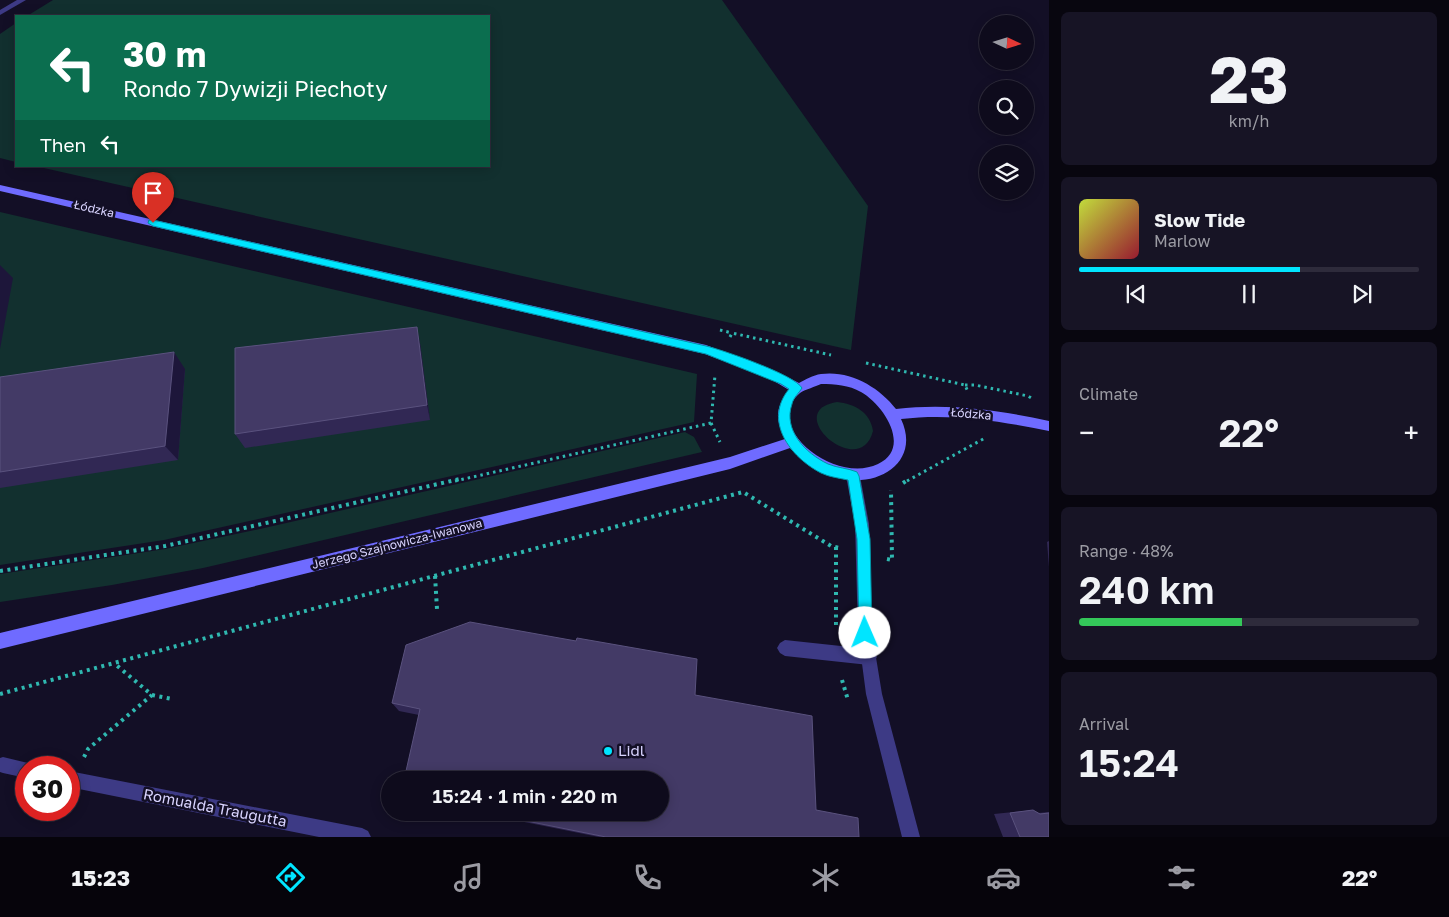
<!DOCTYPE html>
<html lang="en">
<head>
<meta charset="utf-8">
<style>
	:root { --surface:#0e0b1c; --page:#171425; --text:#f1f3f6; --muted:#9b9ba3; --line:#2e2b3b; --accent:#00e5ff }
	body { margin:0; font-family:"Golos Text",sans-serif; background:var(--page); color:var(--text); height:100vh; display:flex; flex-direction:column; font-size:19px; white-space:nowrap }
	* { box-sizing:border-box; margin:0 }
	p { font-size:16px; color:var(--muted) }
	.icon { flex:none; width:28px; height:28px; fill:none; stroke:currentColor; stroke-width:2; stroke-linecap:round; stroke-linejoin:round }
	.map { position:relative; flex:1; overflow:hidden }
	.panel { display:flex; flex-direction:column; gap:12px; padding:12px; background:#08060f; width:400px }
	.panel>* { flex:none }
	.hud { position:absolute; left:15px; top:15px; width:475px; height:152px; border-radius:0px; box-shadow:0 2px 12px #0003,0 0 0 1px var(--line); background:#0b6e4f; color:#fff; overflow:hidden }
	.needle { width:32px; rotate:94deg }
	.tools { position:absolute; left:979px; top:15px; display:grid; gap:10px }
	.tools a { display:grid; place-items:center; width:55px; height:55px; border-radius:50%; background:var(--surface); box-shadow:0 2px 12px #0003,0 0 0 1px var(--line); font-size:25px }
	.speed { position:absolute; left:15px; top:756px; display:flex; gap:10px; font-size:25px; font-weight:700; text-align:center }
	.speed>* { display:grid; place-content:center; width:65px; height:65px; border-radius:50%; background:var(--surface); box-shadow:0 2px 12px #0003,0 0 0 1px var(--line); line-height:1 }
	.speed .limit { border:8px solid #d22; background:#fff; color:#111 }
	.pin { position:absolute; display:grid; place-items:center; width:42px; height:42px; color:#fff; margin:-51px -21px; border-radius:50% 50% 50% 0; rotate:-45deg; box-shadow:0 0 5px #0007 }
	.pin .icon { rotate:45deg }
	.me { position:absolute; width:55px; margin:-28px; rotate:359deg; stroke-linejoin:round; filter:drop-shadow(0 0 4px #0008) }
	.turn { display:flex; align-items:center; gap:18px; height:105px; padding:0 25px; font-size:22px }
	.turn .icon { width:65px; height:65px; stroke-width:2.5 }
	.turn b { display:block; font-size:35px; line-height:42px }
	.then { display:flex; align-items:center; height:48px; padding:0 25px; background:#0003; gap:10px; font-size:19px }
	.big { font-size:38px; font-weight:600; line-height:1.1 }
	.panel .widget { flex:1; display:flex; flex-direction:column; justify-content:center; gap:8px; min-width:0; padding:0 18px; border-radius:8px; background:var(--page) }
	.panel .dial { align-items:center; gap:0 }
	.dial b { font-size:65px; line-height:1 }
	.song { display:flex; align-items:center; gap:15px }
	.cover { width:60px; height:60px; border-radius:8px; background:linear-gradient(135deg,hsl(70 70% 55%),hsl(350 70% 35%)) }
	.played { height:5px; border-radius:2px; background:linear-gradient(90deg,var(--accent) 65%,var(--line) 65%) }
	.keys { display:flex; justify-content:space-around; direction:ltr }
	.heat { display:flex; justify-content:space-between; align-items:center; font-size:28px; direction:ltr }
	.charge { height:8px; border-radius:4px; background:linear-gradient(90deg,#34c759 48%,var(--line) 0) }
	.trip { position:absolute; left:381px; top:771px; width:288px; height:50px; border-radius:25px; background:var(--surface); box-shadow:0 2px 12px #0003,0 0 0 1px var(--line); font-weight:600; line-height:50px; text-align:center }
	.tabs { display:flex; height:80px; justify-content:space-around; align-items:center; background:#06040b; color:var(--muted) }
	.tabs .icon { width:35px; height:35px }
	.tabs .on { color:var(--accent) }
	.tabs b { font-size:22px; color:var(--text) }
	main { display:flex; flex:1; min-height:0 }
	.map>svg:first-child { display:block }
	.green { fill:#12302f }
	.lines { fill:none; stroke-linecap:round; stroke-linejoin:round }
	.path-far1 { stroke:#2fb8b0; stroke-width:3; stroke-dasharray:2.5 4; stroke-linecap:butt }
	.path { stroke:#2fb8b0; stroke-width:4; stroke-dasharray:3 4.5; stroke-linecap:butt }
	.lane { fill:#3d3a85; fill-rule:evenodd }
	.street { fill:#3d3a85; fill-rule:evenodd }
	.secondary { fill:#6f6bff; fill-rule:evenodd }
	.wall { fill:#312854 }
	.shaded-wall { fill:#1d163a }
	.building { fill:#433a66; stroke:#5a527e }
	.route { fill:#00e5ff; stroke:#0095a6 }
	.poi-dot { fill:#00e5ff; stroke:#130f26; stroke-width:2 }
	.labels { text-anchor:middle; stroke-width:5; stroke-linejoin:round; paint-order:stroke }
	.street-label { font-size:12px; fill:#d9d4ff; stroke:#130f26 }
	.near-poi-label { font-size:15px; fill:#d9d4ff; stroke:#130f26; text-anchor:start }
	.near-street-label { font-size:15px; fill:#d9d4ff; stroke:#130f26 }
</style>
</head>
<body>
<main>
<div class="map">
<svg width="1049" height="837" viewBox="0 0 1049 837">
	<rect width="100%" height="100%" fill="#130f26"/>
	<g class="green">
		<path d="M53,0H722L868,206L851,350L35,166H489V16H27Z"/>
		<path d="M16,23V162L0,158V34Z"/>
		<path d="M0,212L697,374L694,422L164,540L0,565Z"/>
		<path d="M837,402C855,404 870,412 873,431C860,482 780,411 837,402Z"/>
		<path d="M685,432L694,437L702,452L203,568L112,585L0,602V574L165,549L260,529Z"/>
	</g>
	<g class="lines">
		<g class="path-far1">
			<path d="M720,330L732,333"/>
			<path d="M730,337L732,333L831,355"/>
			<path d="M866,363L965,385L968,392"/>
			<path d="M965,385H975L1028,396L1033,399"/>
			<path d="M711,423L720,442"/>
			<path d="M455,481L711,423L715,375"/>
			<path d="M907,481L985,438"/>
		</g>
		<g class="path">
			<path d="M903,483L909,479"/>
			<path d="M836,547V629"/>
			<path d="M887,559L892,560L891,490"/>
			<path d="M0,571L165,546L460,479"/>
			<path d="M435,576L437,609"/>
			<path d="M842,680L848,700"/>
			<path d="M0,694L743,492L831,546L839,548"/>
			<path d="M152,695L172,699"/>
			<path d="M84,757L88,749L152,695L115,664"/>
		</g>
		<path class="lane" d="M785,640L869,649L874,652L877,657L874,662L869,665L785,656L780,653L777,648L780,643Z"/>
		<g class="street">
			<path d="M17,0H26L0,15V10Z"/>
			<path d="M853,470L858,472L860,476L869,524L872,633L882,694L920,837H902L866,694L858,633L855,524L846,476L848,472Z"/>
			<path d="M3,757L32,764L33,768H26V778L3,773L0,772V758Z"/>
			<path d="M69,771L362,828L368,831L371,837H319L69,787Z"/>
		</g>
		<path class="secondary" d="M0,185L706,345L777,372L799,383C805,380 813,375 821,374C850,370 879,387 896,409C948,403 998,410 1049,421V431C1000,421 951,413 901,419C919,457 887,483 850,480C826,478 806,465 790,448L730,469L0,649V633L730,457L785,439C775,418 775,409 789,390L769,378L705,354L0,191ZM821,384C835,384 849,385 861,392C884,405 912,448 878,464C834,485 761,426 800,393C806,389 815,387 821,384Z"/>
	</g>
	<g class="wall">
		<path d="M420,343L430,420L245,448L235,434Z"/>
		<path d="M185,369L178,460L0,488V377Z"/>
		<path d="M1049,541V567L1047,542Z"/>
		<path d="M695,695L816,810L859,837H599L475,812H660L419,715L399,711L392,703Z"/>
		<path d="M1033,810L1038,813L1049,812V837H1003L994,814Z"/>
	</g>
	<g class="shaded-wall">
		<path d="M0,265L13,278L0,349Z"/>
		<path d="M417,327L420,343L430,420L427,405Z"/>
		<path d="M174,352L185,369L178,460L165,446Z"/>
	</g>
	<g class="building">
		<path d="M417,327L427,405L235,434V348Z"/>
		<path d="M174,352L165,446L0,472V377Z"/>
		<path d="M470,622L576,641L577,638L697,659L695,695L812,716L816,810L858,818L859,837H606L482,812H660V780H404L420,709L392,703L406,645Z"/>
		<path d="M1033,810L1040,814L1049,813V837H1020L1010,813Z"/>
	</g>
	<path class="route" d="M149,220H153L706,346C723,350 795,375 802,388C799,393 793,398 792,404C783,430 805,453 828,464C837,468 848,468 857,472L859,476L870,539L872,633L870,637L865,639L861,637L859,633L857,539L848,480C839,478 829,477 821,473C790,457 763,421 789,389L781,384L706,354L153,226L148,223Z"/>
	<circle class="poi-dot" cx="608" cy="751" r="5"/>
	<g class="labels">
		<g class="street-label">
			<text transform="translate(94 209) rotate(13)" y="4">Łódzka</text>
			<text transform="translate(971 414) rotate(5)" y="4">Łódzka</text>
			<text transform="translate(397 544) rotate(-14)" y="4">Jerzego Szajnowicza-Iwanowa</text>
		</g>
		<g class="near-poi-label">
			<text x="618" y="756">Lidl</text>
		</g>
		<g class="near-street-label">
			<text transform="translate(215 808) rotate(11)" y="5">Romualda Traugutta</text>
		</g>
	</g>
</svg>
<div class="tools">
<a><svg class="needle" viewBox="-14 -14 28 28"><path d="M0-13l5 13h-10z" fill="#e53935"/><path d="M0 13l5-13h-10z" fill="#9b9ba3"/></svg></a>
<a><svg class="icon" aria-label="search" viewBox="0 0 24 24"><circle cx="10" cy="10" r="6"/><path d="M15 15l6 6"/></svg></a>
<a><svg class="icon" aria-label="layers" viewBox="0 0 24 24"><path d="M12 4l9 5-9 5-9-5zM3 14l9 5 9-5"/></svg></a>
</div>
<div class="speed"><div class="limit">30</div></div>
<div class="pin" style="left:153px;top:223px;background:#d93025"><svg class="icon" aria-label="arrive" viewBox="0 0 24 24"><path d="M6 21V4h12l-3 4 3 4H6"/></svg></div>
<svg class="me" style="left:865px;top:633px" viewBox="-20 -20 40 40"><circle r="19" fill="#fff"/><path d="M0-13L10 11 0 6-10 11z" fill="#00e5ff"/></svg>
<div class="trip">15:24 · 1 min · 220 m</div>
<div class="hud">
<div class="turn"><svg class="icon" aria-label="left" viewBox="0 0 24 24"><path d="M17 20v-9H6M10 6l-5 5 5 5"/></svg><div><b>30 m</b>Rondo 7 Dywizji Piechoty</div></div>
<div class="then">Then<svg class="icon" aria-label="left" viewBox="0 0 24 24"><path d="M17 20v-9H6M10 6l-5 5 5 5"/></svg></div>
</div>
</div>
<section class="panel">
<div class="widget dial"><b>23</b><p>km/h</p></div>
<div class="widget">
<div class="song"><i class="cover"></i><div><b>Slow Tide</b><p>Marlow</p></div></div>
<div class="played"></div>
<div class="keys"><svg class="icon" aria-label="previous" viewBox="0 0 24 24"><path d="M18 5L8 12l10 7zM5 5v14"/></svg><svg class="icon" aria-label="pause" viewBox="0 0 24 24"><path d="M8 5v14M16 5v14"/></svg><svg class="icon" aria-label="next" viewBox="0 0 24 24"><path d="M6 5l10 7-10 7zM19 5v14"/></svg></div>
</div>
<div class="widget"><p>Climate</p>
<div class="heat"><a>−</a><b class="big">22°</b><a>+</a></div>
</div>
<div class="widget"><p>Range · 48%</p><b class="big">240 km</b><div class="charge"></div></div>
<div class="widget"><p>Arrival</p><b class="big">15:24</b></div>
</section>
</main>
<nav class="tabs">
<b>15:23</b>
<svg class="icon on" aria-label="directions" viewBox="0 0 24 24"><path d="M12 3l9 9-9 9-9-9zM9 14v-3h6M13 9l2 2-2 2"/></svg>
<svg class="icon" aria-label="music" viewBox="0 0 24 24"><path d="M9 18V5l10-2v13"/><circle cx="6" cy="18" r="3"/><circle cx="16" cy="16" r="3"/></svg>
<svg class="icon" aria-label="phone" viewBox="0 0 24 24"><path d="M5 4h4l2 5-3 2q2 4 5 5l2-3 5 2v4C11 20 4 13 5 4z"/></svg>
<svg class="icon" aria-label="climate" viewBox="0 0 24 24"><path d="M12 3v18M4 7l16 10M4 17L20 7"/></svg>
<svg class="icon" aria-label="car" viewBox="0 0 24 24"><path d="M5 17H2v-5l4-1 3-4h7l3 4 3 1v5h-3M9 17h6M6 11h13"/><circle cx="7" cy="17" r="2"/><circle cx="17" cy="17" r="2"/></svg>
<svg class="icon" aria-label="filters" viewBox="0 0 24 24"><path d="M4 7h16M4 17h16"/><circle cx="9" cy="7" r="2"/><circle cx="15" cy="17" r="2"/></svg>
<b>22°</b>
</nav>
</body>
</html>
